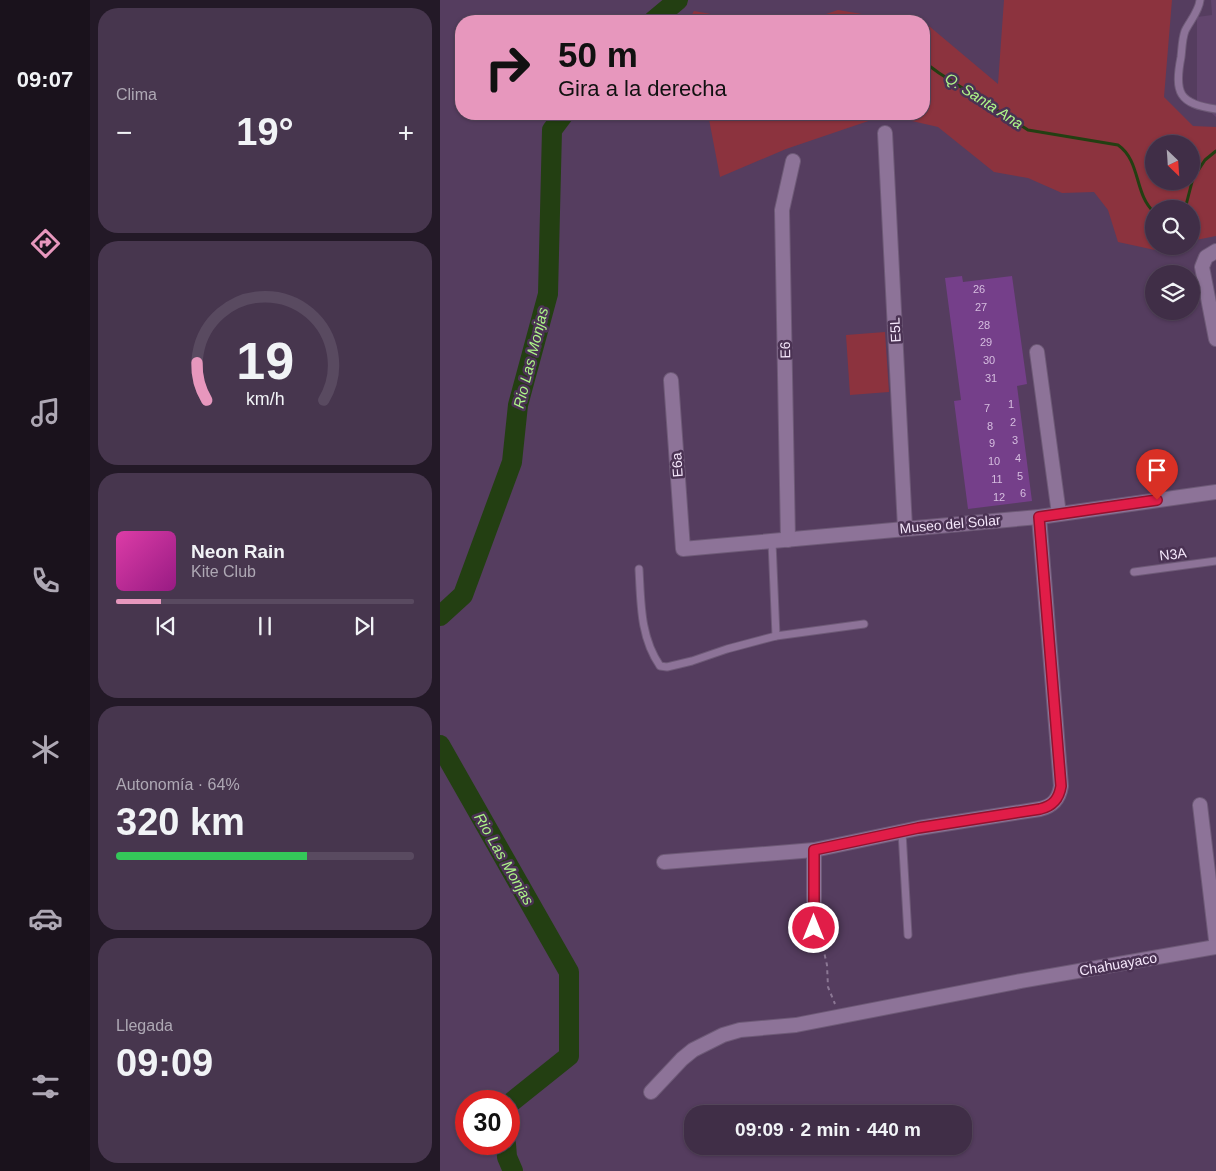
<!DOCTYPE html>
<html lang="es">
<head>
<meta charset="utf-8">
<style>
	:root { --surface:#402e47; --page:#47364e; --text:#f1f3f6; --muted:#aea8b4; --line:#594a60; --accent:#e797bd }
	body { margin:0; font-family:Arial,sans-serif; background:var(--page); color:var(--text); height:100vh; display:flex; flex-direction:column; font-size:19px; white-space:nowrap }
	* { box-sizing:border-box; margin:0 }
	p { font-size:16px; color:var(--muted) }
	.icon { flex:none; width:28px; height:28px; fill:none; stroke:currentColor; stroke-width:2; stroke-linecap:round; stroke-linejoin:round }
	.map { position:relative; flex:1; overflow:hidden }
	.side { display:flex; flex-direction:column; gap:8px; padding:8px; background:#231927; width:350px }
	.side>* { flex:none }
	.banner { position:absolute; left:15px; top:15px; width:475px; height:105px; border-radius:20px; box-shadow:0 1px 4px #0004,0 0 0 1px var(--line); background:#e797bd; color:#111; overflow:hidden }
	.needle { width:32px; rotate:155deg }
	.controls { position:absolute; left:705px; top:135px; display:grid; gap:10px }
	.controls a { display:grid; place-items:center; width:55px; height:55px; border-radius:50%; background:var(--surface); box-shadow:0 1px 4px #0004,0 0 0 1px var(--line); font-size:25px }
	.speed { position:absolute; left:15px; top:1090px; display:flex; gap:10px; font-size:25px; font-weight:700; text-align:center }
	.speed>* { display:grid; place-content:center; width:65px; height:65px; border-radius:50%; background:var(--surface); box-shadow:0 1px 4px #0004,0 0 0 1px var(--line); line-height:1 }
	.speed .limit { border:8px solid #d22; background:#fff; color:#111 }
	.pin { position:absolute; display:grid; place-items:center; width:42px; height:42px; color:#fff; margin:-51px -21px; border-radius:50% 50% 50% 0; rotate:-45deg; box-shadow:0 0 5px #0007 }
	.pin .icon { rotate:45deg }
	.me { position:absolute; width:55px; margin:-28px; rotate:0deg; stroke-linejoin:round; filter:drop-shadow(0 0 4px #0008) }
	.turn { display:flex; align-items:center; gap:18px; height:105px; padding:0 20px; font-size:22px }
	.turn .icon { width:65px; height:65px; stroke-width:2.5 }
	.turn b { display:block; font-size:35px; line-height:42px }
	.big { font-size:38px; font-weight:700; line-height:1.1 }
	.side .tile { flex:1; display:flex; flex-direction:column; justify-content:center; gap:8px; min-width:0; padding:0 18px; border-radius:20px; background:var(--page) }
	.side .dial { align-items:center; gap:0 }
	.dial svg { height:130px; overflow:visible; fill:none; stroke:var(--line); stroke-width:7; stroke-linecap:round; text-anchor:middle }
	.dial text { fill:var(--text); stroke:none }
	.song { display:flex; align-items:center; gap:15px }
	.cover { width:60px; height:60px; border-radius:8px; background:linear-gradient(135deg,hsl(320 70% 55%),hsl(310 70% 35%)) }
	.played { height:5px; border-radius:2px; background:linear-gradient(90deg,var(--accent) 15%,var(--line) 15%) }
	.keys { display:flex; justify-content:space-around; direction:ltr }
	.heat { display:flex; justify-content:space-between; align-items:center; font-size:28px; direction:ltr }
	.charge { height:8px; border-radius:4px; background:linear-gradient(90deg,#34c759 64%,var(--line) 0) }
	.trip { position:absolute; left:244px; top:1105px; width:288px; height:50px; border-radius:20px; background:var(--surface); box-shadow:0 1px 4px #0004,0 0 0 1px var(--line); font-weight:700; line-height:50px; text-align:center }
	main { display:flex; flex:1; min-height:0 }
	.tab-bar { display:flex; flex-direction:column; width:90px; justify-content:space-around; align-items:center; background:#1a121c; color:var(--muted) }
	.tab-bar .icon { width:35px; height:35px }
	.tab-bar .current { color:var(--accent) }
	.tab-bar b { font-size:22px; color:var(--text) }
	.map>svg:first-child { display:block }
	.built { fill:#62456d }
	.green { fill:#8c333e; fill-rule:evenodd }
	.lines { fill:none; stroke-linecap:round; stroke-linejoin:round }
	.stream { stroke:#233f12; stroke-width:3 }
	.river { stroke:#233f12; stroke-width:20 }
	.building { fill:#753f8a }
	.service-casing { stroke:#6e5a77; stroke-width:9 }
	.minor-casing { stroke:#6e5a77; stroke-width:16 }
	.path { stroke:#8b7794; stroke-width:2; stroke-dasharray:4 4; stroke-linecap:butt }
	.service { stroke:#8d7398; stroke-width:7 }
	.minor { stroke:#8d7398; stroke-width:14 }
	.route-casing { stroke:#92132f; stroke-width:12 }
	.route { stroke:#e11d48; stroke-width:9 }
	.labels { text-anchor:middle; stroke-width:5; stroke-linejoin:round; paint-order:stroke }
	.number-label { font-size:11px; fill:#d5bddf }
	.street-label { font-size:14px; fill:#f5e7fb; stroke:#4a3253 }
	.water-label { font-size:15px; font-style:italic; fill:#aef789; stroke:#4a3253 }
</style>
</head>
<body>
<main>
<nav class="tab-bar">
<b>09:07</b>
<svg class="icon current" aria-label="directions" viewBox="0 0 24 24"><path d="M12 3l9 9-9 9-9-9zM9 14v-3h6M13 9l2 2-2 2"/></svg>
<svg class="icon" aria-label="music" viewBox="0 0 24 24"><path d="M9 18V5l10-2v13"/><circle cx="6" cy="18" r="3"/><circle cx="16" cy="16" r="3"/></svg>
<svg class="icon" aria-label="phone" viewBox="0 0 24 24"><path d="M5 4h4l2 5-3 2q2 4 5 5l2-3 5 2v4C11 20 4 13 5 4z"/></svg>
<svg class="icon" aria-label="climate" viewBox="0 0 24 24"><path d="M12 3v18M4 7l16 10M4 17L20 7"/></svg>
<svg class="icon" aria-label="car" viewBox="0 0 24 24"><path d="M5 17H2v-5l4-1 3-4h7l3 4 3 1v5h-3M9 17h6M6 11h13"/><circle cx="7" cy="17" r="2"/><circle cx="17" cy="17" r="2"/></svg>
<svg class="icon" aria-label="filters" viewBox="0 0 24 24"><path d="M4 7h16M4 17h16"/><circle cx="9" cy="7" r="2"/><circle cx="15" cy="17" r="2"/></svg>
</nav>
<section class="side">
<div class="tile"><p>Clima</p>
<div class="heat"><a>−</a><b class="big">19°</b><a>+</a></div>
</div>
<div class="tile dial"><svg viewBox="0 0 100 80">
<path d="M14 69A42 42 0 1 1 86 69"/>
<path d="M14 69A42 42 0 0 1 8 46" stroke="#e797bd"/>
<text x="50" y="56" font-size="32" font-weight="700">19</text>
<text x="50" y="72" font-size="11">km/h</text>
</svg></div>
<div class="tile">
<div class="song"><i class="cover"></i><div><b>Neon Rain</b><p>Kite Club</p></div></div>
<div class="played"></div>
<div class="keys"><svg class="icon" aria-label="previous" viewBox="0 0 24 24"><path d="M18 5L8 12l10 7zM5 5v14"/></svg><svg class="icon" aria-label="pause" viewBox="0 0 24 24"><path d="M8 5v14M16 5v14"/></svg><svg class="icon" aria-label="next" viewBox="0 0 24 24"><path d="M6 5l10 7-10 7zM19 5v14"/></svg></div>
</div>
<div class="tile"><p>Autonomía · 64%</p><b class="big">320 km</b><div class="charge"></div></div>
<div class="tile"><p>Llegada</p><b class="big">09:09</b></div>
</section>
<div class="map">
<svg width="776" height="1171" viewBox="0 0 776 1171">
	<rect width="100%" height="100%" fill="#553d5f"/>
	<path class="built" d="M771,0H776V117L757,100V17L772,15Z"/>
	<g class="green">
		<path d="M564,0H732L724,97L753,126L776,127V236L751,241V209H714V246H730L715,250L678,242L668,210L654,192L622,193L588,178L554,172L498,127L446,115L346,149L280,177L268,114H484V25L489,26L558,84ZM714,144H751V181H714Z"/>
		<path d="M398,10L464,21H365Z"/>
		<path d="M254,11L310,21H248Z"/>
		<path d="M445,332L449,392L410,395L406,335Z"/>
	</g>
	<g class="lines">
		<g class="stream">
			<path d="M484,62L499,73L588,130L678,145C701,161 694,194 714,212"/>
			<path d="M745,209L753,178L765,160L776,151"/>
		</g>
		<g class="river">
			<path d="M213,21L238,0"/>
			<path d="M0,616L23,595L72,462L78,405L108,294L112,130L124,114"/>
			<path d="M0,745L129,972V1056L69,1104"/>
			<path d="M66,1144L67,1157L73,1171"/>
		</g>
	</g>
	<path class="building" d="M522,276L523,282L572,276L587,384L577,386L592,501L528,509L514,401L521,400L505,278Z"/>
	<g class="lines">
		<g class="service-casing">
			<g id="service">
				<path d="M760,0C759,11 750,21 745,31C742,39 742,49 741,57C734,93 739,104 776,109"/>
				<path d="M332,542L336,636"/>
				<path d="M199,569C201,603 200,637 220,666L227,667L252,661L287,649L336,636L424,624"/>
				<path d="M694,572L776,561"/>
				<path d="M462,832L468,935"/>
			</g>
		</g>
		<g class="minor-casing">
			<g id="minor">
				<path d="M445,133L465,528"/>
				<path d="M776,251L766,257L762,267L776,339"/>
				<path d="M597,352L619,514"/>
				<path d="M231,380L243,549L599,517L776,492"/>
				<path d="M348,540L342,210L353,161"/>
				<path d="M760,805L776,940"/>
				<path d="M374,850V928"/>
				<path d="M224,862L374,850L479,828L600,809C613,806 619,799 621,786L599,517"/>
				<path d="M211,1092L242,1059L253,1050L283,1035L300,1030L356,1025L581,981L776,947"/>
			</g>
		</g>
		<path class="path" d="M381,939L387,965L388,987L395,1004"/>
		<use href="#service" class="service"/>
		<use href="#minor" class="minor"/>
	</g>
	<g class="lines">
		<g class="route-casing">
			<path id="route" d="M374,928V850L478,828L600,809C613,806 619,799 621,786L599,517L717,500"/>
		</g>
		<use href="#route" class="route"/>
	</g>
	<g class="labels">
		<g class="number-label">
			<text x="539" y="293">26</text>
			<text x="541" y="311">27</text>
			<text x="544" y="329">28</text>
			<text x="546" y="346">29</text>
			<text x="549" y="364">30</text>
			<text x="551" y="382">31</text>
			<text x="571" y="408">1</text>
			<text x="547" y="412">7</text>
			<text x="573" y="426">2</text>
			<text x="550" y="430">8</text>
			<text x="575" y="444">3</text>
			<text x="552" y="447">9</text>
			<text x="578" y="462">4</text>
			<text x="554" y="465">10</text>
			<text x="580" y="480">5</text>
			<text x="557" y="483">11</text>
			<text x="583" y="497">6</text>
			<text x="559" y="501">12</text>
		</g>
		<g class="street-label">
			<text transform="translate(455 330) rotate(-93)" y="5">E5L</text>
			<text transform="translate(345 350) rotate(-91)" y="5">E6</text>
			<text transform="translate(237 465) rotate(-94)" y="5">E6a</text>
			<text transform="translate(510 524) rotate(-5)" y="5">Museo del Solar</text>
			<text transform="translate(733 554) rotate(-7)" y="5">N3A</text>
			<text transform="translate(678 964) rotate(-10)" y="5">Chahuayaco</text>
		</g>
		<g class="water-label">
			<text transform="translate(544 101) rotate(33)" y="5">Q. Santa Ana</text>
			<text transform="translate(91 358) rotate(-76)" y="5">Rio Las Monjas</text>
			<text transform="translate(64 859) rotate(60)" y="5">Rio Las Monjas</text>
		</g>
	</g>
</svg>
<div class="controls">
<a><svg class="needle" viewBox="-14 -14 28 28"><path d="M0-13l5 13h-10z" fill="#e53935"/><path d="M0 13l5-13h-10z" fill="#aea8b4"/></svg></a>
<a><svg class="icon" aria-label="search" viewBox="0 0 24 24"><circle cx="10" cy="10" r="6"/><path d="M15 15l6 6"/></svg></a>
<a><svg class="icon" aria-label="layers" viewBox="0 0 24 24"><path d="M12 4l9 5-9 5-9-5zM3 14l9 5 9-5"/></svg></a>
</div>
<div class="speed"><div class="limit">30</div></div>
<div class="pin" style="left:717px;top:500px;background:#d93025"><svg class="icon" aria-label="arrive" viewBox="0 0 24 24"><path d="M6 21V4h12l-3 4 3 4H6"/></svg></div>
<svg class="me" style="left:374px;top:928px" viewBox="-20 -20 40 40"><circle r="17" fill="#e11d48" stroke="#fff" stroke-width="3"/><path d="M0-11L8 9 0 5-8 9z" fill="#fff"/></svg>
<div class="trip">09:09 · 2 min · 440 m</div>
<div class="banner">
<div class="turn"><svg class="icon" aria-label="right" viewBox="0 0 24 24"><path d="M7 20v-9h11M14 6l5 5-5 5"/></svg><div><b>50 m</b>Gira a la derecha</div></div>
</div>
</div>
</main>
</body>
</html>
